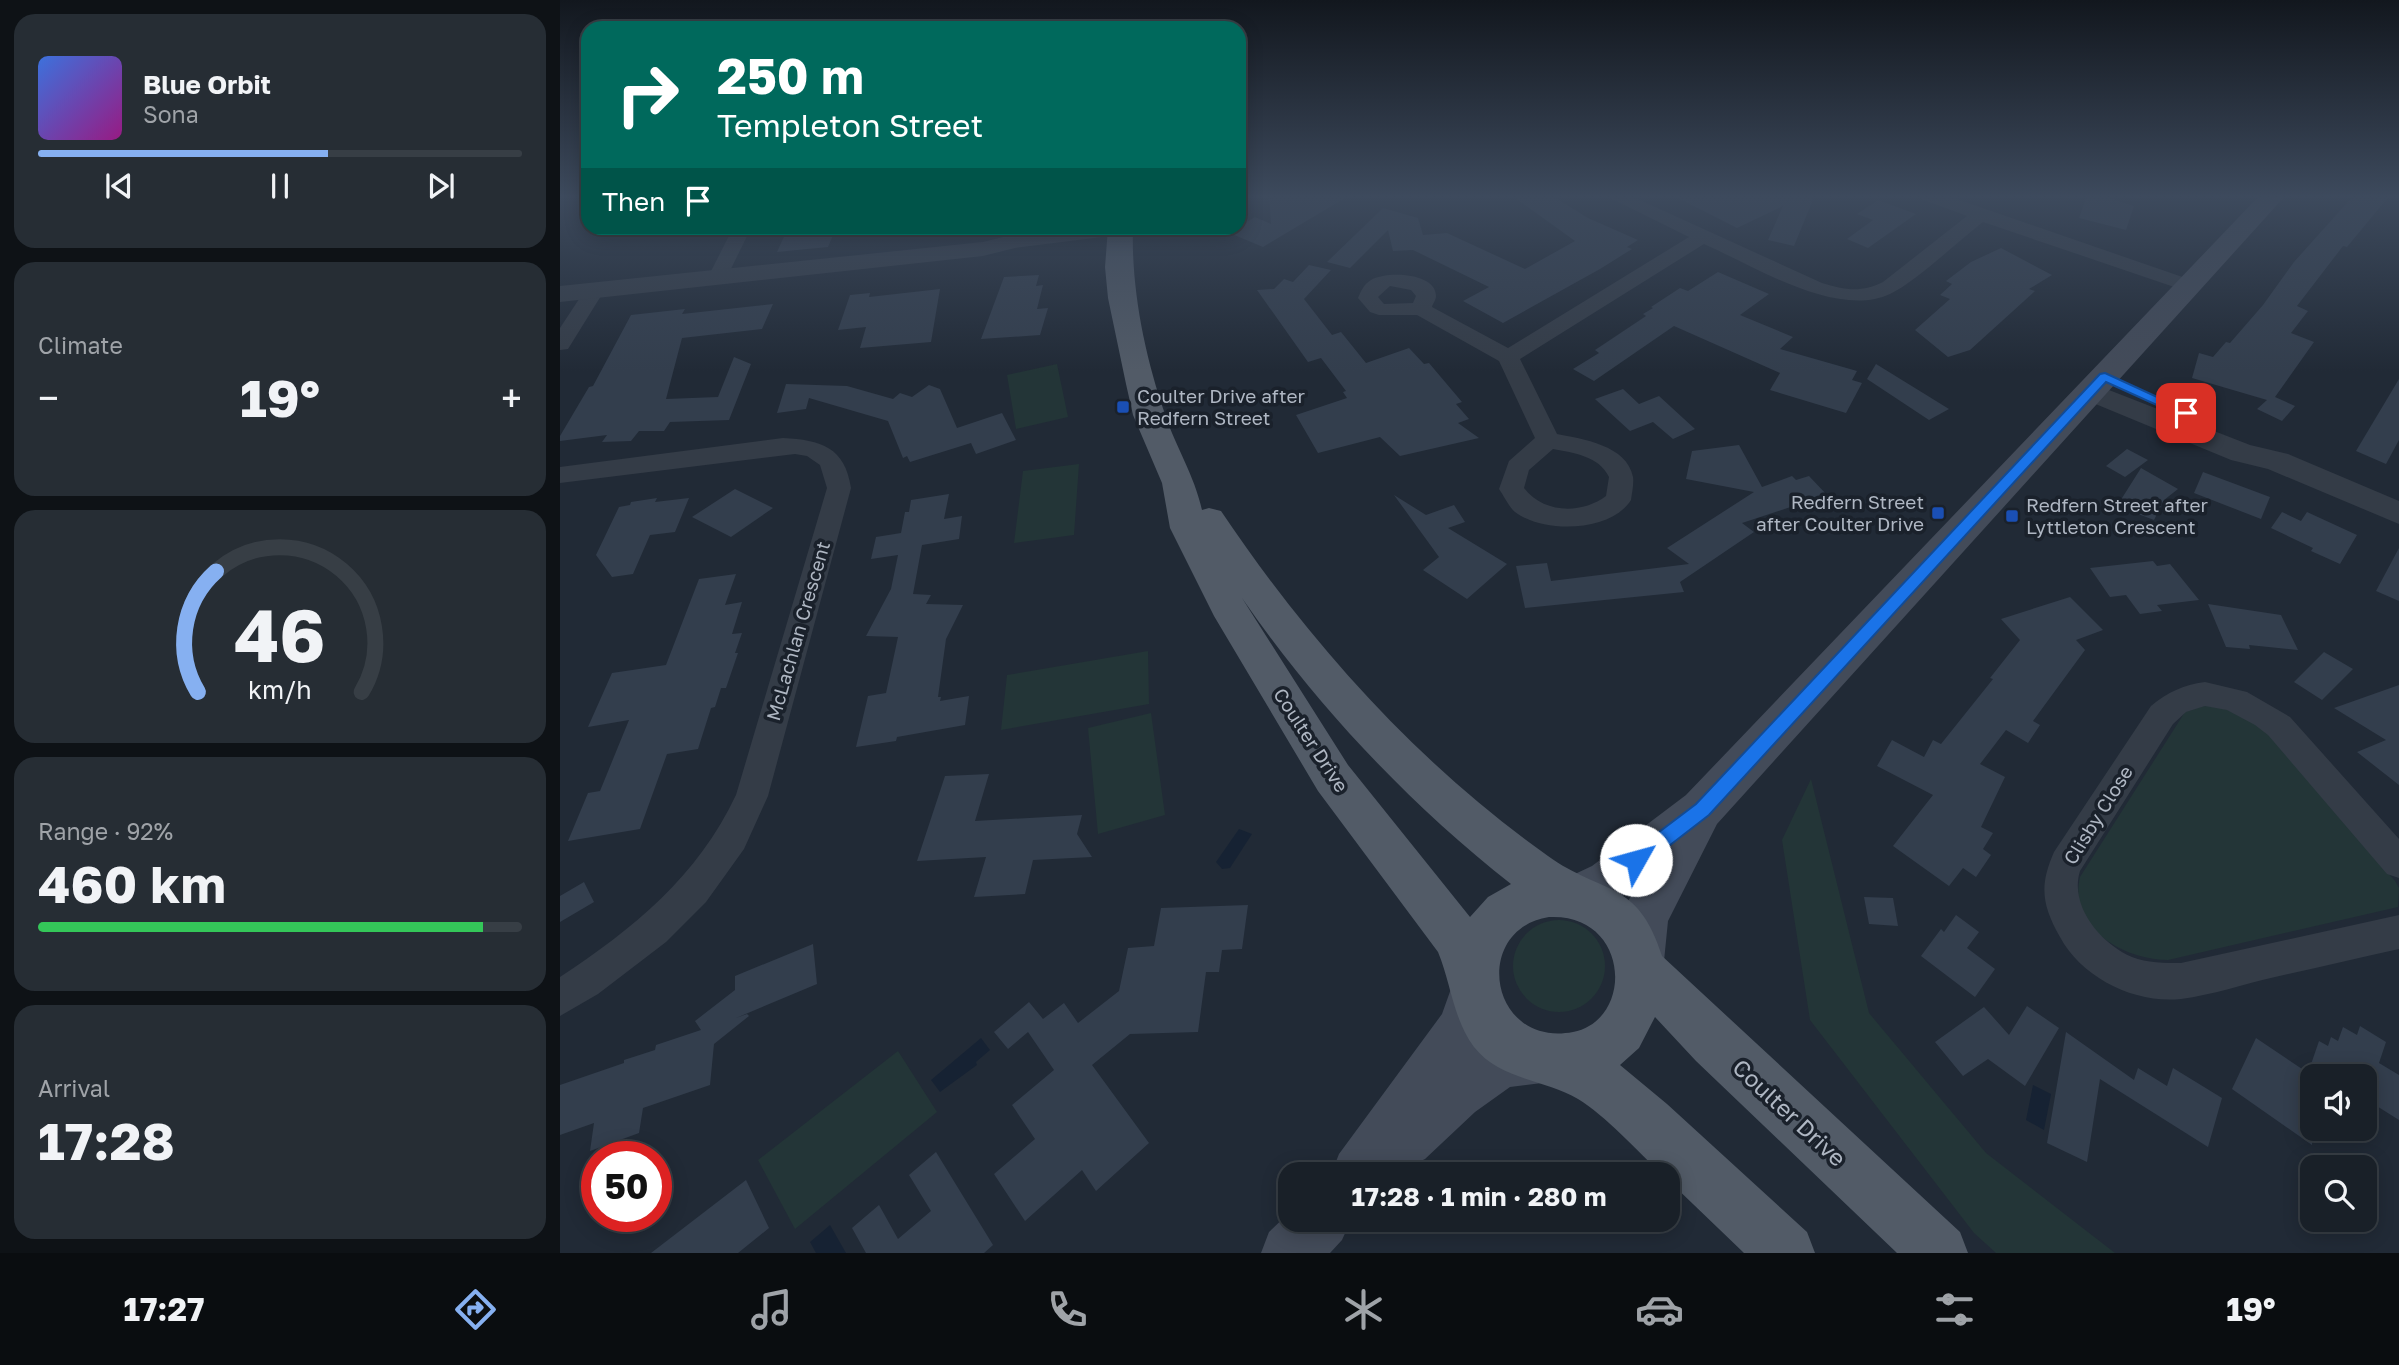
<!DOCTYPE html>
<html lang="en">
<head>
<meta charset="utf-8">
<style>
	:root { --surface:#192028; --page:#262d34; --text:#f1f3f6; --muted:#9fa3a8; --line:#373e45; --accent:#86b0f1 }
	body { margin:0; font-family:"Golos Text",sans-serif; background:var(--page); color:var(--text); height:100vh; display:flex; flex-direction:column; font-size:26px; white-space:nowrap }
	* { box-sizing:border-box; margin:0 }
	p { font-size:23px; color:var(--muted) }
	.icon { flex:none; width:38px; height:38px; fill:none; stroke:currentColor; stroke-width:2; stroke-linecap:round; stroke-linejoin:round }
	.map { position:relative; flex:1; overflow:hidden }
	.details { display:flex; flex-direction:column; gap:14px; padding:14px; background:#0e1216; width:560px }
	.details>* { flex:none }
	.guide { position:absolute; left:21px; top:21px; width:665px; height:214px; border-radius:21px; box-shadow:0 4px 18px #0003,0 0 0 2px var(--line); background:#00695c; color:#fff; overflow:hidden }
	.tools { position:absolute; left:1740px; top:1064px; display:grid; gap:14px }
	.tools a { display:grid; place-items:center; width:77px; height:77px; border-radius:14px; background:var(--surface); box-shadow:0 4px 18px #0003,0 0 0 2px var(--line); font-size:35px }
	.speed { position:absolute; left:21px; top:1141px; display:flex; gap:14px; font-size:35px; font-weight:700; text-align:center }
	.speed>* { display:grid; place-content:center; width:91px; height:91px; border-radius:50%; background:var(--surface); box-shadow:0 4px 18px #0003,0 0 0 2px var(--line); line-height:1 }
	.speed .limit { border:10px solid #d22; background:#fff; color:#111 }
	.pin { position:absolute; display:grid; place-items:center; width:60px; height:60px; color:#fff; margin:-30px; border-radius:14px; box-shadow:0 4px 10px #0006 }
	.me { position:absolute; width:77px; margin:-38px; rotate:52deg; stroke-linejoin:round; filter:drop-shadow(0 0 5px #0008) }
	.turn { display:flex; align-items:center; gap:24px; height:147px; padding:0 21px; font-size:32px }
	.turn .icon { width:91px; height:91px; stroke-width:2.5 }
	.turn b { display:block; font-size:49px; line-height:60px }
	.then { display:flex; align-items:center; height:66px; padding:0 21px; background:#0003; gap:14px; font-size:26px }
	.big { font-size:52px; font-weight:700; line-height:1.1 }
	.details .widget { flex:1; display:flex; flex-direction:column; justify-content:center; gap:10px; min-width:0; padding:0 24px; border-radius:21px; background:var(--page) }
	.details .dial { align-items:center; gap:0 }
	.dial svg { height:182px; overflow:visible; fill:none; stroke:var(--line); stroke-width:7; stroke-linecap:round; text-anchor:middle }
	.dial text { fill:var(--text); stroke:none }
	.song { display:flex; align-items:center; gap:21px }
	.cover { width:84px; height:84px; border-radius:10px; background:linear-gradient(135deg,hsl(220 70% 55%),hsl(310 70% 35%)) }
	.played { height:7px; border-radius:4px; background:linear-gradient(90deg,var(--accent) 60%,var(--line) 60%) }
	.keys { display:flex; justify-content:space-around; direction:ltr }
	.heat { display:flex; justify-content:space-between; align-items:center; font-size:38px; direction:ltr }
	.charge { height:10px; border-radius:5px; background:linear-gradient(90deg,#34c759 92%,var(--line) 0) }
	.trip { position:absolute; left:718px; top:1162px; width:402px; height:70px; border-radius:21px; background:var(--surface); box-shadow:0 4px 18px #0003,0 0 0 2px var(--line); font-weight:700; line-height:70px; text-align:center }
	.tabs { display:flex; height:112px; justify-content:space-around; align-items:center; background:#0a0d10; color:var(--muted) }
	.tabs .icon { width:49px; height:49px }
	.tabs .current { color:var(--accent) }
	.tabs b { font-size:32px; color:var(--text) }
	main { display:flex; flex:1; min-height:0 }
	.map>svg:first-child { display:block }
	.green { fill:#233537 }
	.water { fill:#162233 }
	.building { fill:#333e4d }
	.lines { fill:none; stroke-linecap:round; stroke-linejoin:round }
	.minor { fill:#343c47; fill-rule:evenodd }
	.tertiary { fill:#343c47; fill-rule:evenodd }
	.secondary { fill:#434b59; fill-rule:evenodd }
	.primary { fill:#525b67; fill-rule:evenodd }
	.route { fill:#1a73e8; stroke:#114b97; stroke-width:2 }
	.transit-dot { fill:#1a4fb4; stroke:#1a212b; stroke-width:2.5 }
	.labels { text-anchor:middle; stroke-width:7; stroke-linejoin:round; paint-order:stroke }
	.poi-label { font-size:19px; fill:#afb7c3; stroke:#1a212b; text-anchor:start }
	.street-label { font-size:19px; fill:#afb7c3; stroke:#1a212b }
	.near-street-label { font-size:23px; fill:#afb7c3; stroke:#1a212b }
</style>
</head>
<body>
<main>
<section class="details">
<div class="widget">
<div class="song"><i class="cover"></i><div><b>Blue Orbit</b><p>Sona</p></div></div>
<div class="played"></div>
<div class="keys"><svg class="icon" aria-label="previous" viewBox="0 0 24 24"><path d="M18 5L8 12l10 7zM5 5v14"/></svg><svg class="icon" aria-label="pause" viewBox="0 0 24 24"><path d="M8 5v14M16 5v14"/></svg><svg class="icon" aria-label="next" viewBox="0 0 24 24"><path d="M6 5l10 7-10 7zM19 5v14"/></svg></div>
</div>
<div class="widget"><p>Climate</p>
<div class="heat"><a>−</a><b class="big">19°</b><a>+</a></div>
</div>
<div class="widget dial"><svg viewBox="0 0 100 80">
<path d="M14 69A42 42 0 1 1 86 69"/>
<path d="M14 69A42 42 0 0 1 22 16" stroke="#86b0f1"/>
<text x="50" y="56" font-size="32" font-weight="700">46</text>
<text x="50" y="72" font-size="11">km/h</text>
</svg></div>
<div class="widget"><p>Range · 92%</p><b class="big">460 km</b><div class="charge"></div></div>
<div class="widget"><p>Arrival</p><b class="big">17:28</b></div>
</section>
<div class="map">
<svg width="1839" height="1253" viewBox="0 0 1839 1253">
	<rect width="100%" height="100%" fill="#212a36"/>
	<g class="green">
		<path d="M497,364L508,417L456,429L447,375Z"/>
		<path d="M519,464L514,535L454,543L463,471Z"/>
		<path d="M588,651L589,704L441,730L447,675Z"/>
		<path d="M1647,705L1681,713L1711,736L1835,881L1839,888L1838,907L1608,960C1565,960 1508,929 1520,877L1625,712Z"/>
		<path d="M591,713L605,815L538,834L528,728Z"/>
		<path d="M1251,779L1309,1013L1426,1153L1555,1253H1436L1414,1233L1250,1020L1222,840Z"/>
		<circle cx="999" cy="966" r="46"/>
		<path d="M338,1051L377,1112L235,1229L198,1160Z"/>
	</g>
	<g class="water">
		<path d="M679,829L692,834L670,868L662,869L656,862Z"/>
		<path d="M421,1038L430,1050L416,1062L417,1065L380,1092L371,1080Z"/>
		<path d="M1473,1085L1491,1094L1484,1130L1466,1120Z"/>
		<path d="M270,1225L286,1253H256L250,1242Z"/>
	</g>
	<g class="building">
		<path d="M709,195H790L703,247L672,234L670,232L695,217L711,224Z"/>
		<path d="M951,195H991L1028,218L1078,240L1067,247L1072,249L1040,269L943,323L903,301L929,287L853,250L833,251L828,230L790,268L767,262L823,208L858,218L863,235L887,233L965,269L1015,241Z"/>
		<path d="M1112,195H1255L1234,246L1208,240L1223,206L1177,228Z"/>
		<path d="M1527,195H1540L1574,206L1566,230L1519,218Z"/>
		<path d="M1794,195H1830L1787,247L1783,246L1737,306L1748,311L1731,333L1754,342L1715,397L1735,406L1722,421L1697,409L1707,400L1632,378L1639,353L1653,357L1666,342L1670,343L1703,305L1734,262Z"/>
		<path d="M1318,200L1356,214L1308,248L1287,239L1313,220L1297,214Z"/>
		<path d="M228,228H276L268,247L217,252Z"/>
		<path d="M1441,248L1492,275L1469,289L1475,291L1410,350L1388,357L1355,330L1390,299L1380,295L1392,284L1386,281L1411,262Z"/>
		<path d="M749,265L771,270L744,299L772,335L781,332L806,363L849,348L864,364L869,363L902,402L896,404L909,419L898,423L919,438L840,456L820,437L758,453L736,415L787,398L783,392L786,391L761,358L748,362L697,290L714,289L724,279L733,282Z"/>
		<path d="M1158,272L1209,294L1180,315L1233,337L1220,349L1297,371L1292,380L1302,383L1286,413L1210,390L1220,373L1114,326L1034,381L1013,369L1039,353L1035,350L1086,316L1083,314L1093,308L1091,307L1120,288L1128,291Z"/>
		<path d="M479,275L476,286L483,285L477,309L488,308L480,335L421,339L444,277Z"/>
		<path d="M380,289L371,342L300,348L306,327L278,330L290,295L310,293L309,297Z"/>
		<path d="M213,304L202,329L122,338L106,399L158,397L174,357L191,364L169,420L110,422L104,431H79L71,441L42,442L47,435L0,441V436L29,387L33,386L71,315L125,309L122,314Z"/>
		<path d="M1316,364L1389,409L1369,420L1307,379Z"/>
		<path d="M1839,379V440L1826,464L1796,451Z"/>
		<path d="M226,384L287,386L333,399L340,393L352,397L369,385L380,389L397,428L442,413L456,440L416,454L411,443L350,462L347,456L343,458L328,421L249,398L246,409L217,413Z"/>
		<path d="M1063,389L1079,404L1099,396L1135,429L1113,439L1093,422L1070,431L1035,399Z"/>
		<path d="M1179,445L1202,487L1232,476L1236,480L1249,476L1267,495L1182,523L1194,532L1120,582L1124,592L965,608L956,566L987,563L991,581L1129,564L1107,548L1194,492L1126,479L1132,451Z"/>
		<path d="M1567,449L1588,460L1565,477L1546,466Z"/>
		<path d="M1581,468L1618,489L1604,500L1594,520L1557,506Z"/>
		<path d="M1643,472L1710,497L1701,519L1634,493Z"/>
		<path d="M175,489L213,508L171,537L132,517Z"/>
		<path d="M389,494L384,519L402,516L399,539L362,545L353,594L371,595L366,604L403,605L386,639L378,697H381L380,701L409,696L405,725L337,737L336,741L296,747L308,696L326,693L338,637L306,636L331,589L338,555L311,559L316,537L341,533L345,512H349L351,500Z"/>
		<path d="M834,495L866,515L894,505L905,522L888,528L947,564L907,599L863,570L879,557Z"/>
		<path d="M97,498L95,502L129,498L115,532L90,535L73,574L52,577L36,555L59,507L70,505L71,502Z"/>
		<path d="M1722,512L1741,521L1747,512L1797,535L1780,564L1751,551L1753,548L1711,528Z"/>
		<path d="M1839,548V601L1816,591Z"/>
		<path d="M1593,561L1597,566L1610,564L1639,600L1597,605L1602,611L1580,614L1566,595L1550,597L1530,568Z"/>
		<path d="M176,574L165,605L182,602L172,634L182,633L175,653H178L166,688H161L155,707L151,708L138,749L107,754L80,829L8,841L28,793L40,791L69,720L28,727L52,673L106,665L139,579Z"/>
		<path d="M1510,597L1543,630L1516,640L1525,650L1473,721L1480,725L1468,743L1446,730L1420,764L1445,777L1421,827L1433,833L1423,849L1431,855L1416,877L1403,868L1389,886L1333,846L1373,795L1317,766L1332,740L1364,757L1373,740L1381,744L1433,679L1430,678L1460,640L1441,619Z"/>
		<path d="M1648,604L1721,615L1738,650L1689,645L1690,649L1666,647Z"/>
		<path d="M1764,652L1793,669L1762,700L1734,682Z"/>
		<path d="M1839,685V785L1797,752L1826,740L1774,708Z"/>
		<path d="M429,774L415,821L522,815L517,834L532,857L473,860L465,894L414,897L426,857L357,861L385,776Z"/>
		<path d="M24,882L34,902L0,922V896Z"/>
		<path d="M1304,897L1333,898L1338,926L1309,924Z"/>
		<path d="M688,905L682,949L662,950L659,972H646L638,1032L570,1034L532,1065L589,1143L536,1191L522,1170L465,1221L434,1174L475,1139L452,1105L494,1070L468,1032L448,1049L434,1032L469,1002L483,1019L504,1003L518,1023L559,991L568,948L594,946L601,908Z"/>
		<path d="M1396,915L1419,932L1407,948L1435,969L1415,997L1361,956L1381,929L1384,932Z"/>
		<path d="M253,944L257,984L176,1018L187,1014L189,1016L154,1044L150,1085L83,1108L79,1133L30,1151L34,1123L0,1135V1085L64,1063V1060L95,1050L96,1045L141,1030L135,1021L175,990V976Z"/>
		<path d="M1467,1006L1499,1028L1465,1086L1428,1059L1403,1076L1375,1042L1424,1007L1449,1035Z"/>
		<path d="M1800,1026L1826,1042L1819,1063L1839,1075V1120L1804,1098V1076H1752V1145L1672,1089L1696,1038L1748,1073L1759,1041L1768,1046L1771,1037L1778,1041L1783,1027L1797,1035Z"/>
		<path d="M1506,1032L1574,1080L1578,1068L1607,1086L1613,1068L1662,1098L1648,1147L1540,1079L1527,1162L1487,1143Z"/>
		<path d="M376,1152L433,1245L424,1253H306L292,1228L319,1205L338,1239L371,1211L349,1175Z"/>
		<path d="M186,1180L209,1228L178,1253H91Z"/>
	</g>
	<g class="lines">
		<g class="minor">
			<path d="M1044,195H1069L1262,283C1284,290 1302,293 1323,282L1407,216L1361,199L1358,195H1385L1637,282L1640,286L1637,290H1623L1423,222C1398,241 1357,281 1330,294C1277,319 1194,266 1144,244L960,359L997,434C1022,439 1067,445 1073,477C1074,483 1072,493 1071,500C1051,532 984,534 955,512C949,507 944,496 939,489L949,461L975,438L939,361L857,315H819L810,312L798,298C801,291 804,284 811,280C825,271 876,272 876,296C876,300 873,303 872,307L948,348L1129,237ZM830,286L851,290L856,296L853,303L824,304L818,297ZM993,449C1014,453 1039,456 1049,477L1046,496C1022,514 984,514 964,488L969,470Z"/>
			<path d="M173,228H191L165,281H151L148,277Z"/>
			<path d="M34,285L41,287L44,291L8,349L0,350V328L27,287Z"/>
			<path d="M223,438C261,440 285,447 291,488L208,796L184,849L146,902L106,942L38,994L0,1016V977C73,929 138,876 176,795L267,488L260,465L247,456L235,454L0,483V467Z"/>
			<path d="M1645,682L1687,692L1730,717L1839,839V878L1827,874L1708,735L1695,725L1667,710L1645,706L1626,712L1613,724L1520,871C1509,906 1541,944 1572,957C1587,963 1605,963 1621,963L1839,915V949C1798,958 1756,968 1715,977C1684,984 1652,995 1621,999C1575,1004 1522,978 1500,937C1482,905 1479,886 1494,852L1591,706C1608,692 1623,685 1645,682Z"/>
		</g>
		<g class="tertiary">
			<path d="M506,228H570L566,233L558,235L455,248L423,256L0,302V286L423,242L455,234Z"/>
			<path d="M1531,383L1690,445L1728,454L1839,501V524L1708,469L1671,460L1521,398L1517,392L1521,386Z"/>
		</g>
		<g class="secondary">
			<path d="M1700,195H1726L1157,824L1108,921L1104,961L1096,978L1079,985L1062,978C1049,948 1059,917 1074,890L1017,919L1000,913L993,897L1000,881L1032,866L1126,795Z"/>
			<path d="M915,965L933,972L940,990L924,1043C949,1032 975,1028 1001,1038L1008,1057L1001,1076L982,1083L950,1087L915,1112L865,1159L846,1168L839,1165L833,1174H771L779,1154L882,1014L897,972Z"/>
			<path d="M730,1212V1220H791L782,1240L770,1253H701L709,1232Z"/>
		</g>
		<path class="primary" d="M548,228H573C571,288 585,357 605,414C616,448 634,474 642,510L649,508L661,511C749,642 859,765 988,856C1042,895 1078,879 1102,956L1400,1232L1408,1253H1337L1136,1061L1095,1017L1079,1048L1060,1065L1107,1104L1247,1232L1255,1253H1184L1108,1180V1174H1102C1078,1152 1045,1115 1018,1099C984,1079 940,1080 914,1047C893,1019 891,983 878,952L758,791L654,616L610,528L602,483L573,415L566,384L548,298L545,267ZM682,598C755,704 849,804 951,884L928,897L910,917L788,765ZM989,917C1070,913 1075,1020 1013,1032C929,1048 911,929 989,917Z"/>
	</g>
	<linearGradient id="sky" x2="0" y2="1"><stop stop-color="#12171e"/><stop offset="0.53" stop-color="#3d4a5d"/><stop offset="1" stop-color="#3d4a5d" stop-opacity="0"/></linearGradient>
	<rect width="1839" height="371" fill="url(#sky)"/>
	<path class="route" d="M1545,373L1632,413L1630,416H1621L1546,382L1149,815L1083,866L1076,869L1070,866L1067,860L1070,854L1136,804L1540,374Z"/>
	<g class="transit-dot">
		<rect x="556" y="400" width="14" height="14" rx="3.5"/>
		<rect x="1371" y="506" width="14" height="14" rx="3.5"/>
		<rect x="1445" y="509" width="14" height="14" rx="3.5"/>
	</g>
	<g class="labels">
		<g class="poi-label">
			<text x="577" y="403">Coulter Drive after<tspan x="577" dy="22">Redfern Street</tspan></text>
			<text x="1364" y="509" text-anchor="end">Redfern Street<tspan x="1364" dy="22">after Coulter Drive</tspan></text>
			<text x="1466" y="512">Redfern Street after<tspan x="1466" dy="22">Lyttleton Crescent</tspan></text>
		</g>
		<g class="street-label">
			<text transform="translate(238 631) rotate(-74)" y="7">McLachlan Crescent</text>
			<text transform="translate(751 740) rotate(57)" y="7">Coulter Drive</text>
			<text transform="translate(1538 815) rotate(-58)" y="7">Clisby Close</text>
		</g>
		<g class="near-street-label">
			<text transform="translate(1229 1113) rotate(43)" y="8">Coulter Drive</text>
		</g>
	</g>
</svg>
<div class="tools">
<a><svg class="icon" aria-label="sound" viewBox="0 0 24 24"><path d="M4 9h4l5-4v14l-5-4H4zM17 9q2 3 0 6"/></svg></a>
<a><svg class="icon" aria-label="search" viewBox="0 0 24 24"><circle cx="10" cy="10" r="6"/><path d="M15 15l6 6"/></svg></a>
</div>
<div class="speed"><div class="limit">50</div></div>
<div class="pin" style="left:1626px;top:413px;background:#d93025"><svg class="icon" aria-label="arrive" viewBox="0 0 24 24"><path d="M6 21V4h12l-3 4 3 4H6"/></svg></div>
<svg class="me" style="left:1076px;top:860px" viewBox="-20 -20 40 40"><circle r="19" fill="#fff"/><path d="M0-13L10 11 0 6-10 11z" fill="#1a73e8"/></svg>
<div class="trip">17:28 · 1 min · 280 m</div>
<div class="guide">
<div class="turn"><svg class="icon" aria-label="right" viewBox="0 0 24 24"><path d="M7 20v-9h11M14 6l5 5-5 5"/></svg><div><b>250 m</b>Templeton Street</div></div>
<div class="then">Then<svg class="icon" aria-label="arrive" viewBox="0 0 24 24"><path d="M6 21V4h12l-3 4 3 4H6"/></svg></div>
</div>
</div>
</main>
<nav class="tabs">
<b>17:27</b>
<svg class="icon current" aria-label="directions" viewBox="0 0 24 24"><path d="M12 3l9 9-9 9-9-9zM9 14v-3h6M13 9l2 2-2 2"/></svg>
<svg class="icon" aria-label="music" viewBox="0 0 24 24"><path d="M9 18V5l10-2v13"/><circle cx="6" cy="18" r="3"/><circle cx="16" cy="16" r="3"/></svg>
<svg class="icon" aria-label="phone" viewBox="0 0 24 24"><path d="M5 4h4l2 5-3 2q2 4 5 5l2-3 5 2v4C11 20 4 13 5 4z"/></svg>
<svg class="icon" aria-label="climate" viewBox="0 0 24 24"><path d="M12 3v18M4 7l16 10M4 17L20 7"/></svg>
<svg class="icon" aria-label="car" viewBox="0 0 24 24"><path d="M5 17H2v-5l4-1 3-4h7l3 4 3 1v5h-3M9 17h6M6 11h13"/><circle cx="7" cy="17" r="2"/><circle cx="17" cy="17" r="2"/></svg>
<svg class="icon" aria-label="filters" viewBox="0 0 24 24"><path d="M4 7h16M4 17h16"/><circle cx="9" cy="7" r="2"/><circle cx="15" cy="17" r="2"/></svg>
<b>19°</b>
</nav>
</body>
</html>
